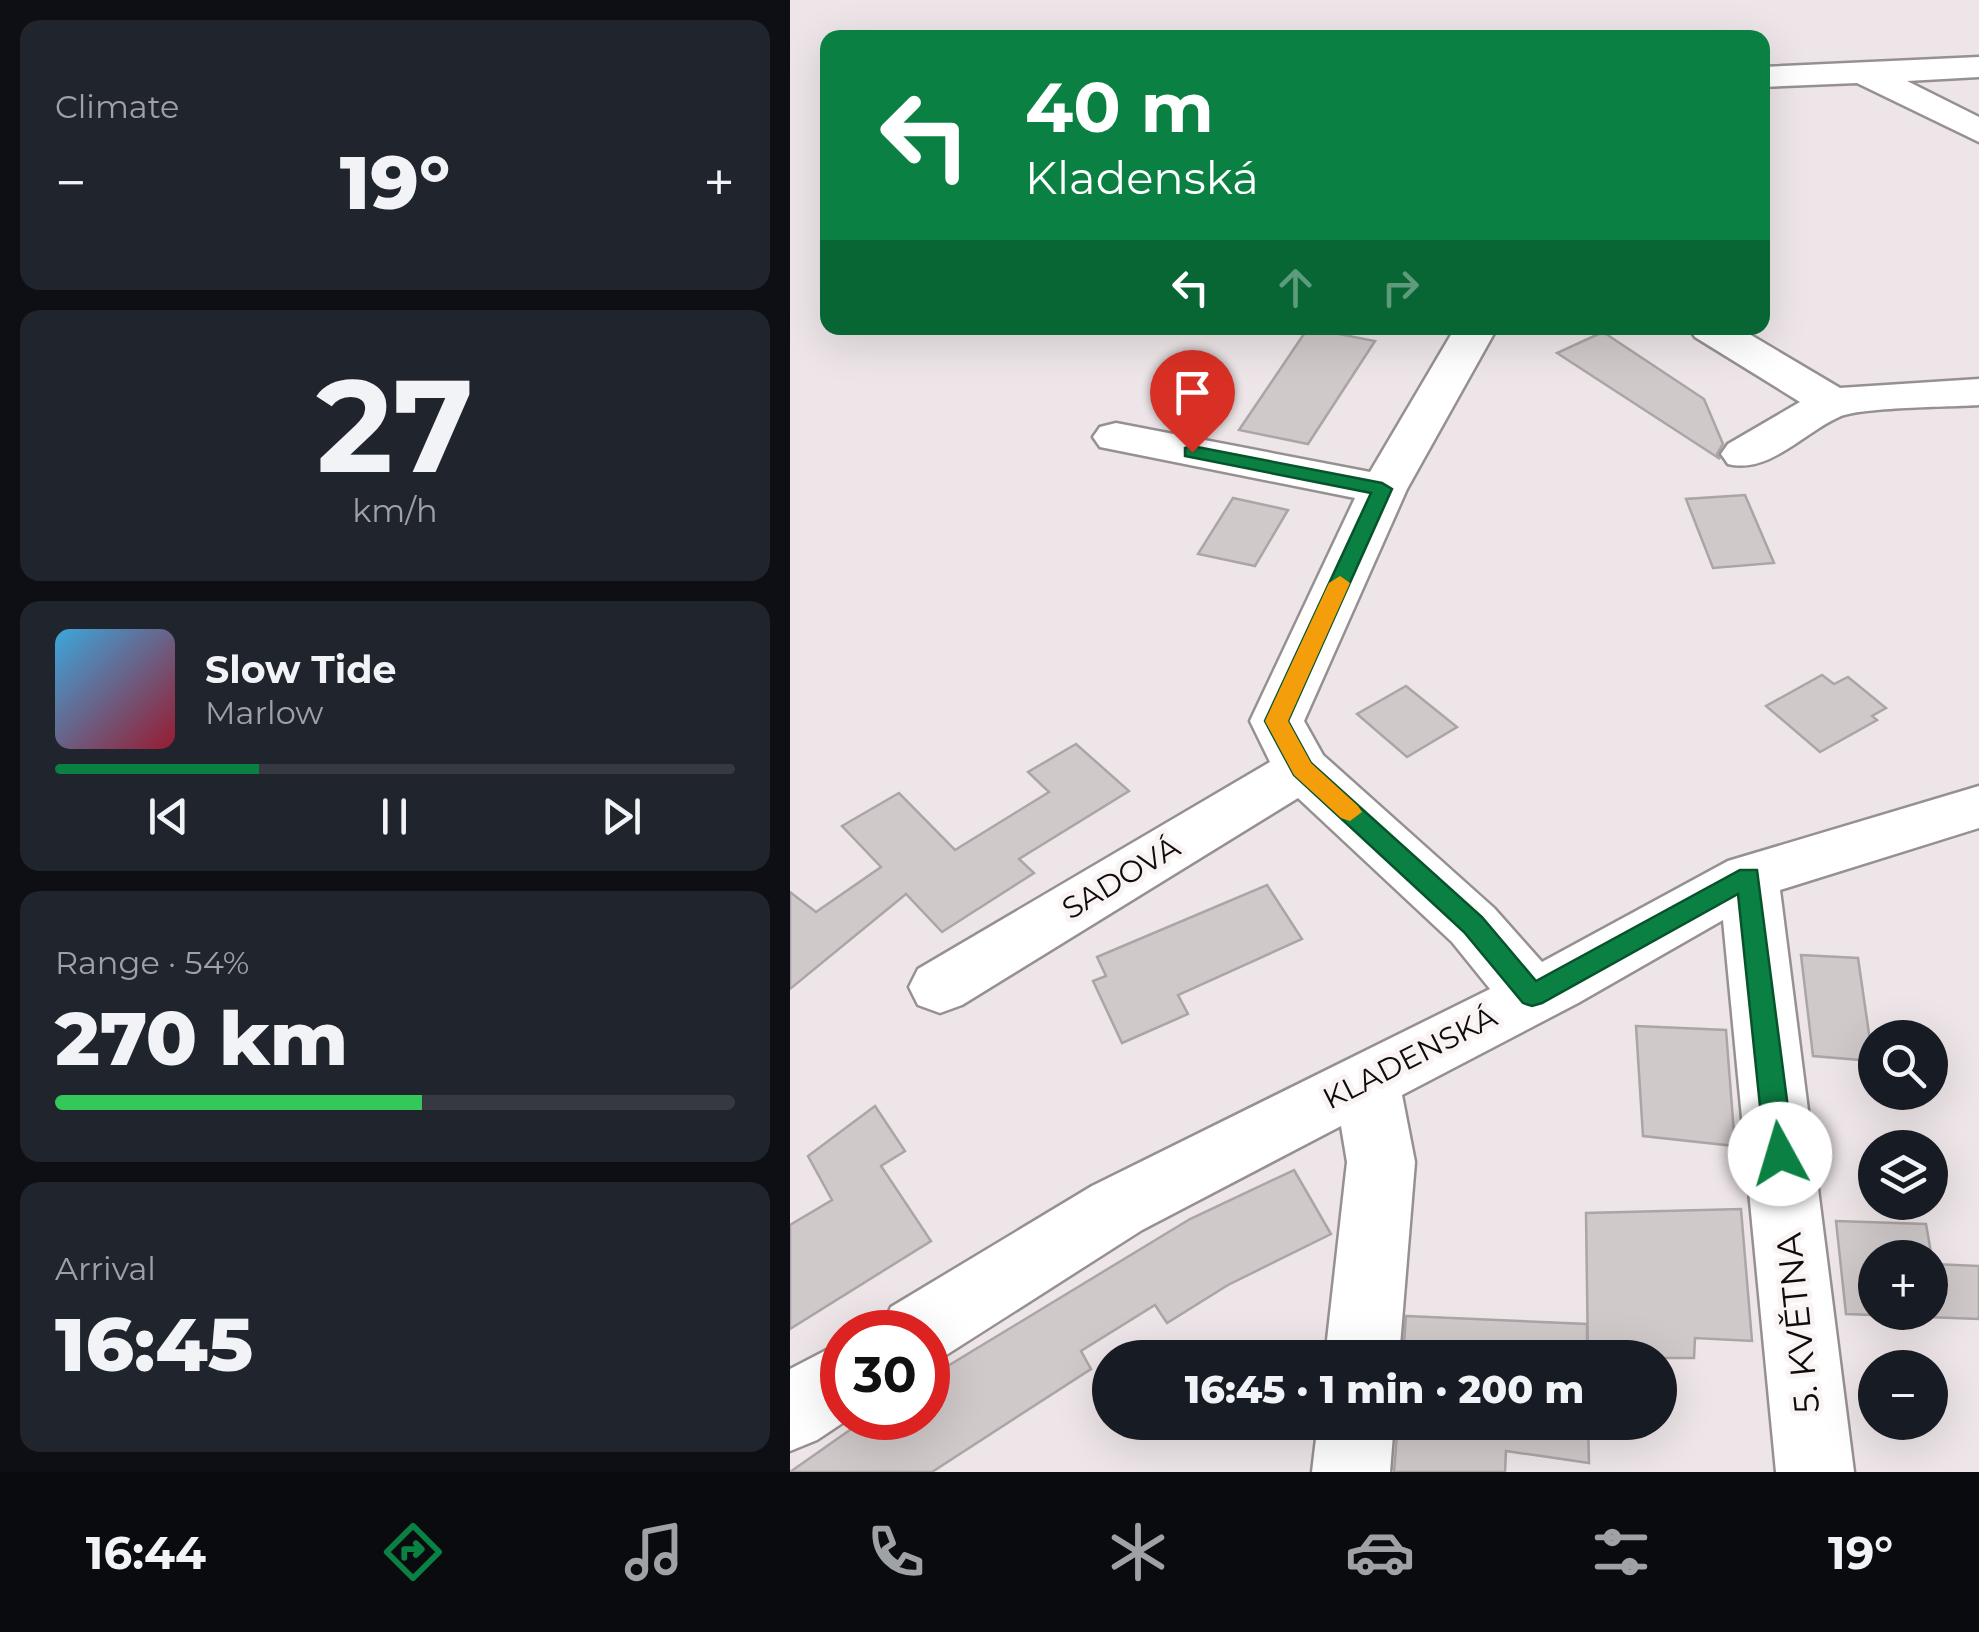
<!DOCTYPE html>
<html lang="en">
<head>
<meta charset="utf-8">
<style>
	:root { --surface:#171b24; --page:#20242c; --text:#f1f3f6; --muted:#9ea1a6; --line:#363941; --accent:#0b8043 }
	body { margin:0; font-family:Montserrat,sans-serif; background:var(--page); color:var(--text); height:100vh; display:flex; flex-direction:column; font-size:38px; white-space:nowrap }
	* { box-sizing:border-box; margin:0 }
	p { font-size:32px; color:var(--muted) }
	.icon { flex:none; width:55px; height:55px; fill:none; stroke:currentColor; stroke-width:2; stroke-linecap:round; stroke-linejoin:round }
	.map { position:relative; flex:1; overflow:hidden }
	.side { display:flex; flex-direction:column; gap:20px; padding:20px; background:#0d0f14; width:790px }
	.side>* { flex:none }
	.guide { position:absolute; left:30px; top:30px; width:950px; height:305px; border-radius:20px; box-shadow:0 10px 40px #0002; background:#0b8043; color:#fff; overflow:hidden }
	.fabs { position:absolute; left:1068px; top:1020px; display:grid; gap:20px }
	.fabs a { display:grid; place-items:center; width:90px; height:90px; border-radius:50%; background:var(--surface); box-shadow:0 10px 40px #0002; font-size:50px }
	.speed { position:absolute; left:30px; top:1310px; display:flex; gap:20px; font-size:50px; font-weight:700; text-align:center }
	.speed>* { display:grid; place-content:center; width:130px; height:130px; border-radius:50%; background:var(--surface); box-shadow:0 10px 40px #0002; line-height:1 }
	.speed .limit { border:15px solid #d22; background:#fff; color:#111 }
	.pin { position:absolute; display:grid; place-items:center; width:85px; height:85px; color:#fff; margin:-102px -42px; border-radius:50% 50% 50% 0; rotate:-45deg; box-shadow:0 0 10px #0007 }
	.pin .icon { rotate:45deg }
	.me { position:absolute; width:110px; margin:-55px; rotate:354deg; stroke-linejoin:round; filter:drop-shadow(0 0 8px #0008) }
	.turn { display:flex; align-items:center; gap:35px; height:210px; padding:0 40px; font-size:45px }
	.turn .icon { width:130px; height:130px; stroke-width:2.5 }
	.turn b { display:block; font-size:70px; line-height:85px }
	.lanes { display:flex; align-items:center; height:95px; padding:0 40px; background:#0003; justify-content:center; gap:50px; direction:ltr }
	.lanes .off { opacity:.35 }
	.big { font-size:75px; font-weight:800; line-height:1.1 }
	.side .card { flex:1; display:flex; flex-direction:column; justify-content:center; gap:15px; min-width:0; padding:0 35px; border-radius:20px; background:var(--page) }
	.side .dial { align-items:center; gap:0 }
	.dial b { font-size:130px; line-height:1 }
	.song { display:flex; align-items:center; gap:30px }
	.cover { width:120px; height:120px; border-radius:15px; background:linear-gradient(135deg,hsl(200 70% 55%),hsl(350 70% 35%)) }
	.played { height:10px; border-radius:5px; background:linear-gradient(90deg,var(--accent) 30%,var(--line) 30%) }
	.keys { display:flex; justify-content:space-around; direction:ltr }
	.heat { display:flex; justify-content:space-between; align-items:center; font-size:55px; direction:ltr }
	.charge { height:15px; border-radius:8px; background:linear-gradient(90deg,#34c759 54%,var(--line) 0) }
	.trip { position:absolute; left:302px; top:1340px; width:585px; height:100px; border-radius:50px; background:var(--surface); box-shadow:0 10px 40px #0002; font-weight:800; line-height:100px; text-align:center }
	.tab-bar { display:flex; height:160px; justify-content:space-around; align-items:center; background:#090b0e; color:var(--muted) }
	.tab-bar .icon { width:70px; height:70px }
	.tab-bar .on { color:var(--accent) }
	.tab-bar b { font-size:45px; color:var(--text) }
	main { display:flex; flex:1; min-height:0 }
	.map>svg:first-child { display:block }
	.building { fill:#d0c9ca; stroke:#aba5a6; stroke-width:2.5; fill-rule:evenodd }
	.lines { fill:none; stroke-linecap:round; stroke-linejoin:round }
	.minor-casing { stroke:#979091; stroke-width:5 }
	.minor { fill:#fff; fill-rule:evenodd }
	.route { fill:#0b8043; stroke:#07532c; stroke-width:2.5 }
	.slow { fill:#f59e0b }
	.labels { text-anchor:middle; stroke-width:10; stroke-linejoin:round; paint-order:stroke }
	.street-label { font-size:30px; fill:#0d0b0b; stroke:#faf3f4 }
	.near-street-label { font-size:35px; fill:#0d0b0b; stroke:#faf3f4 }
</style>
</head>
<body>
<main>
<section class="side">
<div class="card"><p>Climate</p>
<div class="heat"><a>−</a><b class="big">19°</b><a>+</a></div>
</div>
<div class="card dial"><b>27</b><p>km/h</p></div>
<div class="card">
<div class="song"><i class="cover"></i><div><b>Slow Tide</b><p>Marlow</p></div></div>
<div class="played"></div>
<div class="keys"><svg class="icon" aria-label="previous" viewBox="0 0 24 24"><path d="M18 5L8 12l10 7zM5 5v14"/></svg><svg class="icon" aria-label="pause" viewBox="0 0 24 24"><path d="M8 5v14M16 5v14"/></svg><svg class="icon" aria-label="next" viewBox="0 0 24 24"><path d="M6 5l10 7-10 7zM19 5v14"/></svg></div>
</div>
<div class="card"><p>Range · 54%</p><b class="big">270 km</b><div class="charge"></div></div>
<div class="card"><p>Arrival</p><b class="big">16:45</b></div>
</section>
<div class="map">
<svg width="1189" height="1472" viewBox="0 0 1189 1472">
	<rect width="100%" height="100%" fill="#ede5e7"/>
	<g class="building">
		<path d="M518,328L585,341L518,444L449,430Z"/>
		<path d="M813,332L914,399L933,444L927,454L930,459L767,353Z"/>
		<path d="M955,495L984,563L923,568L896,499Z"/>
		<path d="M443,498L498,510L465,566L408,554Z"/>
		<path d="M1032,675L1044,684L1058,677L1096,708L1082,716L1087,720L1030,752L976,706Z"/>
		<path d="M616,686L667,727L617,757L567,714Z"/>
		<path d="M286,744L339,791L229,859L244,873L152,932L116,894L0,989V892L26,912L91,867L52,826L109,793L165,850L259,792L238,772Z"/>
		<path d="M477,885L512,939L388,995L398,1014L332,1043L303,981L316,976L307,957Z"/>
		<path d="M1011,955L1068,958L1083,1061L1023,1056Z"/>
		<path d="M846,1026L936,1030L945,1146L853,1136Z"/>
		<path d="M85,1106L115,1151L91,1166L141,1241L0,1329V1225L42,1200L18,1156Z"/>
		<path d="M504,1170L541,1234L438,1285L377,1323L365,1305L291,1351L301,1369L142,1472H0L77,1418H138V1378L400,1219Z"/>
		<path d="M951,1209L962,1341L905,1338L904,1358H798L796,1213Z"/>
		<path d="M1046,1221L1136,1224L1143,1264L1189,1266V1319L1056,1314ZM1085,1258H1140V1312H1085Z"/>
		<path d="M616,1316L797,1324V1358H613Z"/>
		<path d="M608,1422H798L799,1463L716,1451L715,1472H604Z"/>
	</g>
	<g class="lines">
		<g class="minor-casing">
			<g id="minor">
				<path d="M1189,57V77L1117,81L1189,117V142L1067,83L972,87V67Z"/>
				<path d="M665,328H707L617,489L514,721L533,755L704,908L752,962L938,861L1189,786V828L990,890L1064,1472H986L933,920L788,1003L612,1095L625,1162L609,1358H535L557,1162L551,1126L352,1230L153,1357L138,1363V1332H90L101,1307L302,1186L700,989L662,942L508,798L172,1005L150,1013L128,1005L119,987L128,969L480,762L460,721L565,498L310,447L303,437L310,427L326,423L580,472Z"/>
				<path d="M899,328H949L1050,388L1189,379V405C1161,407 1069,407 1049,417C1013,433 979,474 938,464L931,454L938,444L1010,402L905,337Z"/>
				<path d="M52,1342V1418H60L27,1440L0,1451V1369Z"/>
				<path d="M528,1422H604L600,1472H522Z"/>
			</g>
		</g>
		<use href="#minor" class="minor"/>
	</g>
	<path class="route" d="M402,446L592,483L602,489L498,721L521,763L692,917L746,981L950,870H967L1004,1154L999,1163L990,1167L980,1163L975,1154L948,894L752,1003L742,1006L733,1003L674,932L504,775L475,721L581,493L395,456V448Z"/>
	<path class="slow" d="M550,576L560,583L498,721L521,763L568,806L572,812L560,821L551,818L504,775L475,721L539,583Z"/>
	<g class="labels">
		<g class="street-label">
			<text transform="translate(331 878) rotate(-31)" y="10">SADOVÁ</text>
			<text transform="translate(620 1058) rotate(-27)" y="10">KLADENSKÁ</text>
		</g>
		<g class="near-street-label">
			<text transform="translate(1008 1323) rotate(-96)" y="12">5. KVĚTNA</text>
		</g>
	</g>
</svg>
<div class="fabs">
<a><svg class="icon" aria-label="search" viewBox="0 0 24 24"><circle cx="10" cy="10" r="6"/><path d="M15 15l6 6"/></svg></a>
<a><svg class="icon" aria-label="layers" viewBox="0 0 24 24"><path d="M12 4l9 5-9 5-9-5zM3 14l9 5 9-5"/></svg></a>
<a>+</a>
<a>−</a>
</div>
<div class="speed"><div class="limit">30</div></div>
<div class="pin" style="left:402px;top:452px;background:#d93025"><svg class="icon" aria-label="arrive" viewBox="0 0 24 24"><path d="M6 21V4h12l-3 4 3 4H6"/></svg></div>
<svg class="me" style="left:990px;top:1154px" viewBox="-20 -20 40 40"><circle r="19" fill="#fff"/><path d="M0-13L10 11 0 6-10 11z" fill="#0b8043"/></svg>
<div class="trip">16:45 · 1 min · 200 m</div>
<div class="guide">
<div class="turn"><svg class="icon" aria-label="left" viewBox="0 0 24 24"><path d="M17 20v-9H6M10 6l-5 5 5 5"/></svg><div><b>40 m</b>Kladenská</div></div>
<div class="lanes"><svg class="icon" aria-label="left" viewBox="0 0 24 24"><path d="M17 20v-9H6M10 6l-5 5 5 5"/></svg><svg class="icon off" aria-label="ahead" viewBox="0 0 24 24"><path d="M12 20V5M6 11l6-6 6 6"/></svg><svg class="icon off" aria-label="right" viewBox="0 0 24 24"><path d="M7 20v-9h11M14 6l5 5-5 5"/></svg></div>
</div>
</div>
</main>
<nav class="tab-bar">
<b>16:44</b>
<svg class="icon on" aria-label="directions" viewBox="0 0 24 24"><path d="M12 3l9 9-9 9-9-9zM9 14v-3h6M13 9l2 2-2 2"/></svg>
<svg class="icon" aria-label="music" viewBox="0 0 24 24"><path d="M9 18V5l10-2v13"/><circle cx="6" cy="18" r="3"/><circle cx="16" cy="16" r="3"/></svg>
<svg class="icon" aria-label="phone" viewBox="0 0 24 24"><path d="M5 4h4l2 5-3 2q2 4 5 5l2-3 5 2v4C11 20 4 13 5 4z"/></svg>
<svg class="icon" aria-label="climate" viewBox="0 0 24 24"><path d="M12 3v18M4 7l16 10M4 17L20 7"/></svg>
<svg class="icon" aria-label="car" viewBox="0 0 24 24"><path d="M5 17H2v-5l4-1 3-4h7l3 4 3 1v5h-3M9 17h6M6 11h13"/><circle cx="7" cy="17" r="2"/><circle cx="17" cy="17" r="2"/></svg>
<svg class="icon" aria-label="filters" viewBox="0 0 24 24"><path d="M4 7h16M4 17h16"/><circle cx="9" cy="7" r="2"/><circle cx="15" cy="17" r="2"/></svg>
<b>19°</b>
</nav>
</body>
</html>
